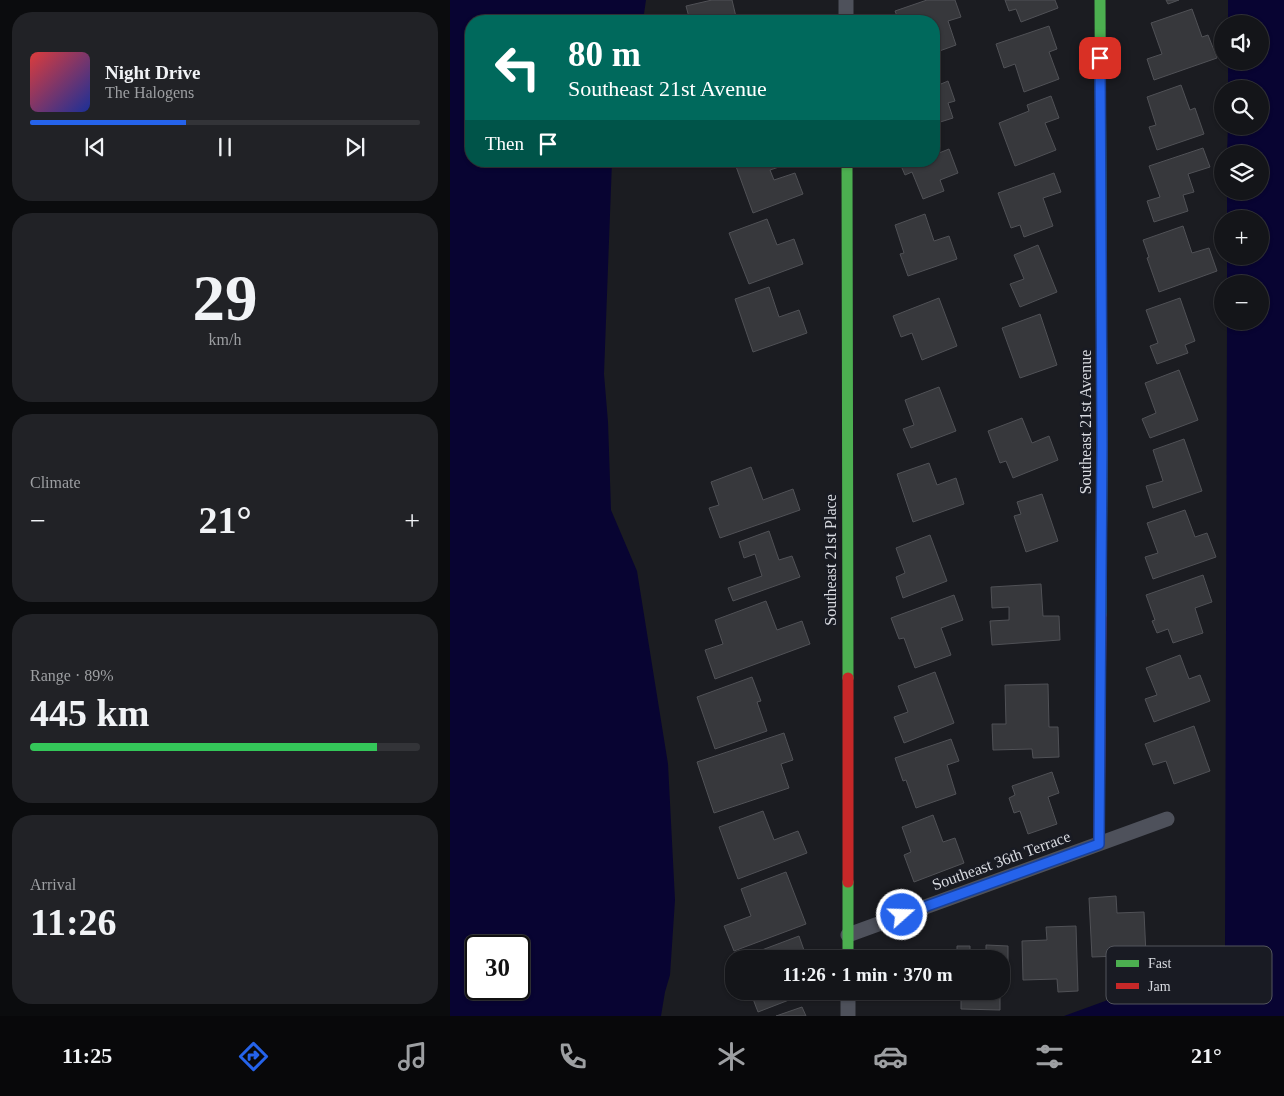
<!DOCTYPE html>
<html lang="en">
<head>
<meta charset="utf-8">
<style>
	:root { --surface:#141519; --page:#212226; --text:#f1f3f6; --muted:#9d9fa2; --line:#333438; --accent:#2563eb }
	body { margin:0; font-family:Georgia,serif; background:var(--page); color:var(--text); height:100vh; display:flex; flex-direction:column; font-size:19px; white-space:nowrap }
	* { box-sizing:border-box; margin:0 }
	p { font-size:16px; color:var(--muted) }
	.icon { flex:none; width:28px; height:28px; fill:none; stroke:currentColor; stroke-width:2; stroke-linecap:round; stroke-linejoin:round }
	.map { position:relative; flex:1; overflow:hidden }
	.drawer { display:flex; flex-direction:column; gap:12px; padding:12px; background:#0b0c0e; width:450px }
	.drawer>* { flex:none }
	.hud { position:absolute; left:15px; top:15px; width:475px; height:152px; border-radius:20px; box-shadow:0 1px 4px #0004,0 0 0 1px var(--line); background:#00695c; color:#fff; overflow:hidden }
	.controls { position:absolute; left:764px; top:15px; display:grid; gap:10px }
	.controls a { display:grid; place-items:center; width:55px; height:55px; border-radius:50%; background:var(--surface); box-shadow:0 1px 4px #0004,0 0 0 1px var(--line); font-size:25px }
	.speed { position:absolute; left:15px; top:935px; display:flex; gap:10px; font-size:25px; font-weight:700; text-align:center }
	.speed>* { display:grid; place-content:center; width:65px; height:65px; border-radius:50%; background:var(--surface); box-shadow:0 1px 4px #0004,0 0 0 1px var(--line); line-height:1 }
	.speed .limit { border:2px solid #111; border-radius:8px; background:#fff; color:#111 }
	.pin { position:absolute; display:grid; place-items:center; width:42px; height:42px; color:#fff; margin:-21px; border-radius:10px; box-shadow:0 2px 8px #0006 }
	.me { position:absolute; width:55px; margin:-28px; rotate:70deg; stroke-linejoin:round; filter:drop-shadow(0 0 4px #0008) }
	.turn { display:flex; align-items:center; gap:18px; height:105px; padding:0 20px; font-size:22px }
	.turn .icon { width:65px; height:65px; stroke-width:2.5 }
	.turn b { display:block; font-size:35px; line-height:42px }
	.then { display:flex; align-items:center; height:48px; padding:0 20px; background:#0003; gap:10px; font-size:19px }
	.big { font-size:38px; font-weight:700; line-height:1.1 }
	.drawer .widget { flex:1; display:flex; flex-direction:column; justify-content:center; gap:8px; min-width:0; padding:0 18px; border-radius:20px; background:var(--page) }
	.drawer .dial { align-items:center; gap:0 }
	.dial b { font-size:65px; line-height:1 }
	.song { display:flex; align-items:center; gap:15px }
	.cover { width:60px; height:60px; border-radius:8px; background:linear-gradient(135deg,hsl(0 70% 55%),hsl(230 70% 35%)) }
	.played { height:5px; border-radius:2px; background:linear-gradient(90deg,var(--accent) 40%,var(--line) 40%) }
	.keys { display:flex; justify-content:space-around; direction:ltr }
	.heat { display:flex; justify-content:space-between; align-items:center; font-size:28px; direction:ltr }
	.charge { height:8px; border-radius:4px; background:linear-gradient(90deg,#34c759 89%,var(--line) 0) }
	.trip { position:absolute; left:275px; top:950px; width:285px; height:50px; border-radius:20px; background:var(--surface); box-shadow:0 1px 4px #0004,0 0 0 1px var(--line); font-weight:700; line-height:50px; text-align:center }
	.dock { display:flex; height:80px; justify-content:space-around; align-items:center; background:#08080a; color:var(--muted) }
	.dock .icon { width:35px; height:35px }
	.dock .current { color:var(--accent) }
	.dock b { font-size:22px; color:var(--text) }
	main { display:flex; flex:1; min-height:0 }
	.map>svg:first-child { display:block }
	.water { fill:#080432; fill-rule:evenodd }
	.building { fill:#37383c; stroke:#505156 }
	.lines { fill:none; stroke-linecap:round; stroke-linejoin:round }
	.street { stroke:#4e515b; stroke-width:15 }
	.fast { stroke:#4caf50; stroke-width:11 }
	.jam { stroke:#c62828; stroke-width:11 }
	.route-casing { stroke:#184099; stroke-width:12 }
	.route { stroke:#2563eb; stroke-width:9 }
	.labels { text-anchor:middle; stroke-width:5; stroke-linejoin:round; paint-order:stroke }
	.street-label { font-size:16px; fill:#d9dbe1; stroke:#191b23 }
	.key { fill:#191b23; stroke:#53555c; stroke-width:1 }
	.key-label { font-size:14px; fill:#d9dbe1 }
</style>
</head>
<body>
<main>
<section class="drawer">
<div class="widget">
<div class="song"><i class="cover"></i><div><b>Night Drive</b><p>The Halogens</p></div></div>
<div class="played"></div>
<div class="keys"><svg class="icon" aria-label="previous" viewBox="0 0 24 24"><path d="M18 5L8 12l10 7zM5 5v14"/></svg><svg class="icon" aria-label="pause" viewBox="0 0 24 24"><path d="M8 5v14M16 5v14"/></svg><svg class="icon" aria-label="next" viewBox="0 0 24 24"><path d="M6 5l10 7-10 7zM19 5v14"/></svg></div>
</div>
<div class="widget dial"><b>29</b><p>km/h</p></div>
<div class="widget"><p>Climate</p>
<div class="heat"><a>−</a><b class="big">21°</b><a>+</a></div>
</div>
<div class="widget"><p>Range · 89%</p><b class="big">445 km</b><div class="charge"></div></div>
<div class="widget"><p>Arrival</p><b class="big">11:26</b></div>
</section>
<div class="map">
<svg width="834" height="1016" viewBox="0 0 834 1016">
	<rect width="100%" height="100%" fill="#1b1c21"/>
	<g class="water">
		<path d="M0,0H196L193,21H21V161H162L154,374L158,422L161,510L187,571L218,764L225,900L220,975L215,992L211,1016H0ZM26,946H69V989H26Z"/>
		<path d="M778,0H834V1016H614L765,961L771,957L775,948L777,321H810V284H777V256H810V219H777V191H810V154H777L778,126H810V89H778V61H810V24H778Z"/>
	</g>
	<g class="building">
		<path d="M262,0H282L287,21H240L236,6Z"/>
		<path d="M477,0H505L511,17L498,21L506,45L484,53V21H449L445,11Z"/>
		<path d="M555,0H605L608,8L571,22L566,9L559,11Z"/>
		<path d="M716,0H729L718,4Z"/>
		<path d="M742,9L752,37L758,35L767,58L704,80L697,59L712,54L701,23Z"/>
		<path d="M599,26L607,49L599,52L609,79L574,92L565,64L554,68L546,44Z"/>
		<path d="M484,67H485L491,84L498,81L505,101L498,103L503,118L484,124Z"/>
		<path d="M731,85L740,110L745,108L754,134L707,150L699,127L706,125L697,97Z"/>
		<path d="M601,96L609,118L595,123L606,150L565,166L549,123L579,111L577,105Z"/>
		<path d="M753,148L760,167L738,174L744,192L733,195L738,211L704,222L697,201L710,197L699,166Z"/>
		<path d="M499,149L508,173L490,180L494,191L473,199L462,172L455,175L449,161H484V155Z"/>
		<path d="M284,161H331L332,166L320,170L324,180L345,173L353,194L303,213Z"/>
		<path d="M604,173L611,192L593,198L603,226L574,237L570,225L561,228L548,193Z"/>
		<path d="M475,214L484,241L499,236L507,259L458,276L450,254L454,253L445,225Z"/>
		<path d="M317,219L327,245L344,239L353,264L299,284L279,233Z"/>
		<path d="M733,226L742,253L759,248L767,271L709,292L697,258L699,257L693,240Z"/>
		<path d="M588,245L607,292L570,307L560,284L574,279L564,255Z"/>
		<path d="M319,287L329,317L349,310L357,333L303,352L285,299Z"/>
		<path d="M489,298L507,346L472,360L462,333L451,337L443,316Z"/>
		<path d="M730,298L745,341L735,345L738,353L707,364L700,346L708,343L696,310Z"/>
		<path d="M590,314L607,365L570,378L552,328Z"/>
		<path d="M729,370L748,420L700,438L692,419L706,413L695,383Z"/>
		<path d="M489,387L506,431L461,448L453,429L464,425L455,400Z"/>
		<path d="M572,418L582,443L599,436L608,460L563,478L556,461L550,463L538,431Z"/>
		<path d="M734,439L752,491L703,508L696,486L713,481L703,450Z"/>
		<path d="M479,463L487,485L506,478L514,504L463,522L447,474Z"/>
		<path d="M301,467L313,500L343,489L350,510L270,538L259,508L269,505L261,482Z"/>
		<path d="M592,494L608,541L576,552L564,516L571,514L567,502Z"/>
		<path d="M735,510L745,537L757,533L766,557L703,579L695,557L708,553L697,523Z"/>
		<path d="M319,531L329,560L342,556L350,577L283,601L278,588L312,576L305,554L294,558L289,542Z"/>
		<path d="M480,535L497,581L453,598L446,577L455,573L446,548Z"/>
		<path d="M753,575L762,602L745,608L753,633L723,643L718,629L707,633L702,621L705,620L696,595Z"/>
		<path d="M591,584L593,616H609L610,640L542,645L540,621L559,620V607L542,608L541,587Z"/>
		<path d="M504,595L513,620L491,628L501,655L465,668L454,638L449,639L441,618Z"/>
		<path d="M316,601L327,630L352,621L360,644L265,679L255,650L273,644L265,620Z"/>
		<path d="M730,655L739,679L750,675L760,701L704,722L695,699L707,695L696,668Z"/>
		<path d="M485,672L504,723L454,743L444,717L458,712L448,686Z"/>
		<path d="M302,677L311,701L307,702L317,731L265,749L247,697Z"/>
		<path d="M598,684L599,727H608L609,757L583,758L582,749L543,750L542,724H556L555,685Z"/>
		<path d="M744,726L760,771L724,784L716,761L703,765L695,744Z"/>
		<path d="M334,733L343,760L331,764L339,788L264,813L247,762Z"/>
		<path d="M501,739L509,761L497,765L506,794L466,808L456,780L453,781L445,758Z"/>
		<path d="M602,772L609,793L598,797L607,824L578,834L570,811L564,813L559,798L565,795L562,786Z"/>
		<path d="M313,811L324,840L348,831L357,853L288,879L269,827Z"/>
		<path d="M483,815L493,842L505,838L514,863L464,882L454,855L461,852L452,827Z"/>
		<path d="M336,872L356,924L284,951L274,926L301,916L291,889Z"/>
		<path d="M666,896L667,913L694,912L696,955L642,957L639,898Z"/>
		<path d="M626,926L628,991L608,992L607,979L573,980L572,941L597,940L596,927Z"/>
		<path d="M349,936L355,953L338,959H288Z"/>
		<path d="M536,945L558,946V965H553V988H551V959H507V946H520V958H536Z"/>
		<path d="M300,991H357V993L308,1012Z"/>
		<path d="M511,991H550V1010L511,1009Z"/>
		<path d="M352,1007L356,1016H326Z"/>
	</g>
	<g class="lines">
		<g class="street">
			<path d="M396,0V21"/>
			<path d="M398,935L717,819"/>
			<path d="M398,991V1016"/>
		</g>
		<g class="fast">
			<path d="M650,0L652,445L651,615"/>
			<path d="M397,161L398,678"/>
			<path d="M398,882V959"/>
		</g>
		<g class="jam">
			<path d="M398,678V882"/>
			<path d="M649,844L651,615"/>
		</g>
	</g>
	<g class="lines">
		<g class="route-casing">
			<path id="route" d="M452,915L649,844L652,445L650,58"/>
		</g>
		<use href="#route" class="route"/>
	</g>
	<g class="labels">
		<g class="street-label">
			<text transform="translate(635 422) rotate(-90)" y="6">Southeast 21st Avenue</text>
			<text transform="translate(380 560) rotate(-90)" y="6">Southeast 21st Place</text>
			<text transform="translate(551 860) rotate(-20)" y="6">Southeast 36th Terrace</text>
		</g>
	</g>
	<rect x="656" y="946" width="166" height="58" rx="8" class="key"/>
	<rect x="666" y="960" width="23" height="7" fill="#4caf50"/>
	<rect x="666" y="983" width="23" height="6" fill="#c62828"/>
	<g class="key-label">
		<text x="698" y="968">Fast</text>
		<text x="698" y="991">Jam</text>
	</g>
</svg>
<div class="controls">
<a><svg class="icon" aria-label="sound" viewBox="0 0 24 24"><path d="M4 9h4l5-4v14l-5-4H4zM17 9q2 3 0 6"/></svg></a>
<a><svg class="icon" aria-label="search" viewBox="0 0 24 24"><circle cx="10" cy="10" r="6"/><path d="M15 15l6 6"/></svg></a>
<a><svg class="icon" aria-label="layers" viewBox="0 0 24 24"><path d="M12 4l9 5-9 5-9-5zM3 14l9 5 9-5"/></svg></a>
<a>+</a>
<a>−</a>
</div>
<div class="speed"><div class="limit">30</div></div>
<div class="pin" style="left:650px;top:58px;background:#d93025"><svg class="icon" aria-label="arrive" viewBox="0 0 24 24"><path d="M6 21V4h12l-3 4 3 4H6"/></svg></div>
<svg class="me" style="left:452px;top:915px" viewBox="-20 -20 40 40"><circle r="17" fill="#2563eb" stroke="#fff" stroke-width="3"/><path d="M0-11L8 9 0 5-8 9z" fill="#fff"/></svg>
<div class="trip">11:26 · 1 min · 370 m</div>
<div class="hud">
<div class="turn"><svg class="icon" aria-label="left" viewBox="0 0 24 24"><path d="M17 20v-9H6M10 6l-5 5 5 5"/></svg><div><b>80 m</b>Southeast 21st Avenue</div></div>
<div class="then">Then<svg class="icon" aria-label="arrive" viewBox="0 0 24 24"><path d="M6 21V4h12l-3 4 3 4H6"/></svg></div>
</div>
</div>
</main>
<nav class="dock">
<b>11:25</b>
<svg class="icon current" aria-label="directions" viewBox="0 0 24 24"><path d="M12 3l9 9-9 9-9-9zM9 14v-3h6M13 9l2 2-2 2"/></svg>
<svg class="icon" aria-label="music" viewBox="0 0 24 24"><path d="M9 18V5l10-2v13"/><circle cx="6" cy="18" r="3"/><circle cx="16" cy="16" r="3"/></svg>
<svg class="icon" aria-label="phone" viewBox="0 0 24 24"><path d="M5 4h4l2 5-3 2q2 4 5 5l2-3 5 2v4C11 20 4 13 5 4z"/></svg>
<svg class="icon" aria-label="climate" viewBox="0 0 24 24"><path d="M12 3v18M4 7l16 10M4 17L20 7"/></svg>
<svg class="icon" aria-label="car" viewBox="0 0 24 24"><path d="M5 17H2v-5l4-1 3-4h7l3 4 3 1v5h-3M9 17h6M6 11h13"/><circle cx="7" cy="17" r="2"/><circle cx="17" cy="17" r="2"/></svg>
<svg class="icon" aria-label="filters" viewBox="0 0 24 24"><path d="M4 7h16M4 17h16"/><circle cx="9" cy="7" r="2"/><circle cx="15" cy="17" r="2"/></svg>
<b>21°</b>
</nav>
</body>
</html>
